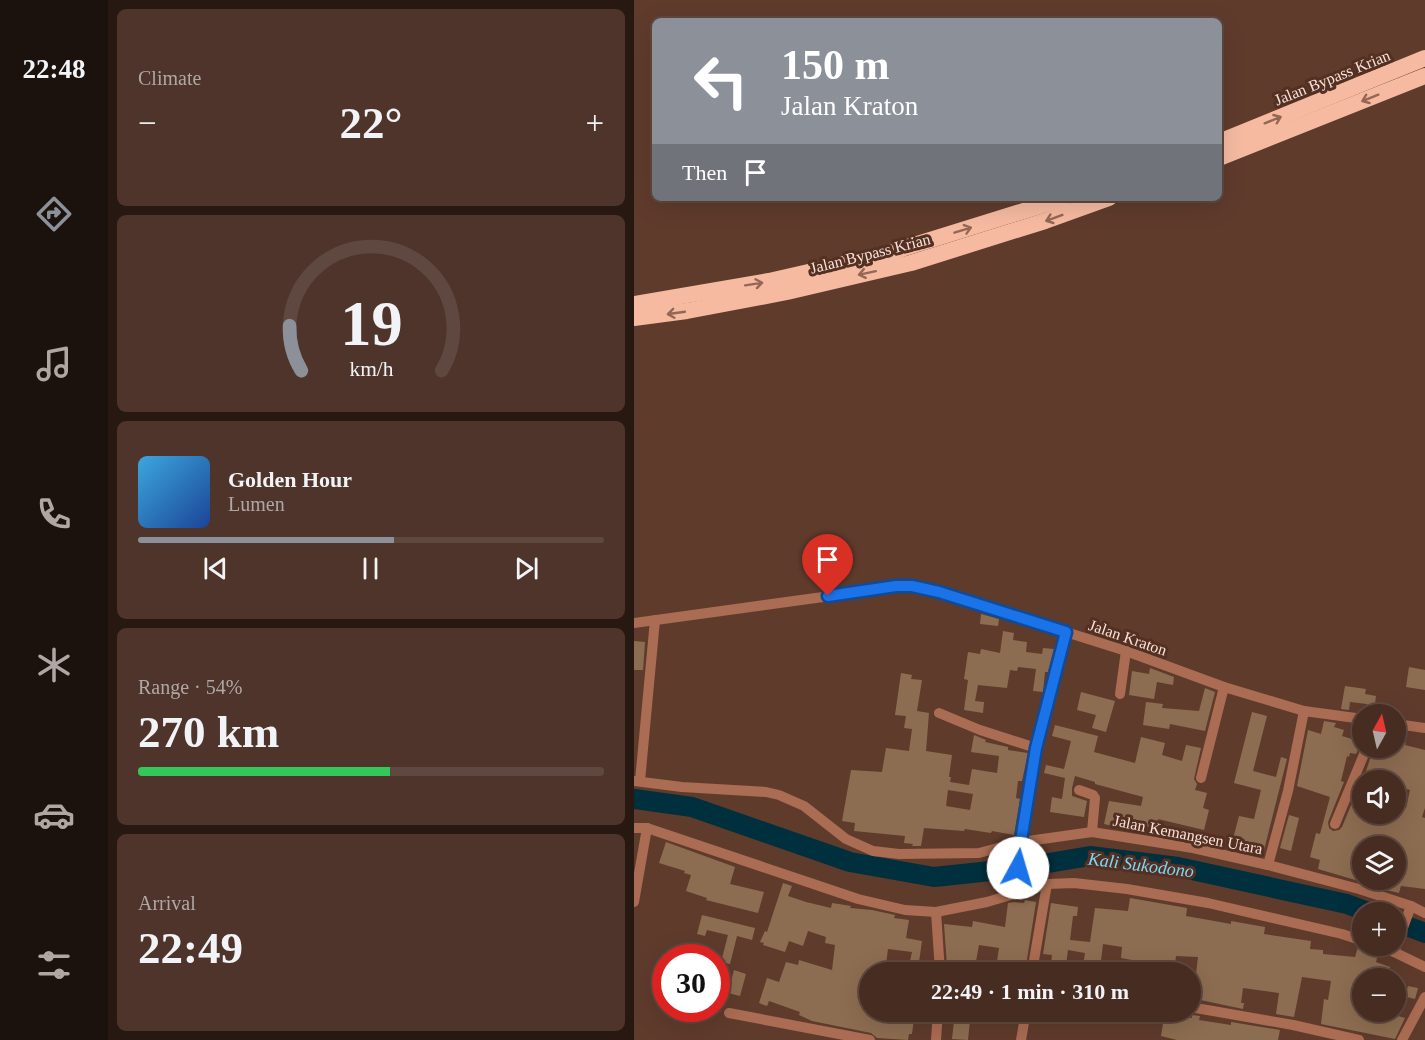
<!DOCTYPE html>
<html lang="en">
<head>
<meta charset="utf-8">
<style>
	:root { --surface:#472c21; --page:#4e342a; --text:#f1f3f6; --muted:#b0a7a5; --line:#5f483f; --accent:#8c9099 }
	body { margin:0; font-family:"Times New Roman",serif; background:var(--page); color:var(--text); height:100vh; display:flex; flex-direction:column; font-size:22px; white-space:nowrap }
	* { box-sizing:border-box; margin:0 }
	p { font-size:20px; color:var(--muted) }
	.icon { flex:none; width:33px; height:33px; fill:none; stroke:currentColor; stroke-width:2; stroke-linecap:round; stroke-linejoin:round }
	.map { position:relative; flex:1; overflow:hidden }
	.panel { display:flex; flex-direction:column; gap:9px; padding:9px; background:#271812; width:526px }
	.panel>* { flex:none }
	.top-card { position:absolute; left:18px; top:18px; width:570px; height:183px; border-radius:9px; box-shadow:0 6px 24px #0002,0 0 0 2px var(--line); background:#8c9099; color:#fff; overflow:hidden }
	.needle { width:39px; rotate:8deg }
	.tools { position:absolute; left:718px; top:704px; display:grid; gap:12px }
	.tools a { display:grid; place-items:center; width:54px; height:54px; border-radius:50%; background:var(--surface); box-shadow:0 6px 24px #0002,0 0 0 2px var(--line); font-size:30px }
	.speed { position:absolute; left:18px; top:944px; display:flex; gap:12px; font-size:30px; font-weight:700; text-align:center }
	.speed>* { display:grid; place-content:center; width:78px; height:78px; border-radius:50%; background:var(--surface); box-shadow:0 6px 24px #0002,0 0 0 2px var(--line); line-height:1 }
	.speed .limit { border:9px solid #d22; background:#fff; color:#111 }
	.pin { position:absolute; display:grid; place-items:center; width:51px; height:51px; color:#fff; margin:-62px -26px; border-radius:50% 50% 50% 0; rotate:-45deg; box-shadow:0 0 6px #0007 }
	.pin .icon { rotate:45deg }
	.me { position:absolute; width:66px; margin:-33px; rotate:6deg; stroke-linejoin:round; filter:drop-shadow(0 0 4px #0008) }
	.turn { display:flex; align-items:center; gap:21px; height:126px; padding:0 30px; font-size:27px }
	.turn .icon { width:78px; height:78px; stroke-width:2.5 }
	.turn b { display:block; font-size:42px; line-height:51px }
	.then { display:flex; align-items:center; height:57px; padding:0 30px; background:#0003; gap:12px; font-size:22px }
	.big { font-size:45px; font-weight:700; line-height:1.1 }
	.panel .tile { flex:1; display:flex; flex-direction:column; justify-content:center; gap:9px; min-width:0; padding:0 21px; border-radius:9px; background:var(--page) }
	.panel .dial { align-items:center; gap:0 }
	.dial svg { height:156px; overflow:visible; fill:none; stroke:var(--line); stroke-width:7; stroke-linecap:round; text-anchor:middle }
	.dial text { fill:var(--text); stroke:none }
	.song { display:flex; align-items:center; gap:18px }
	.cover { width:72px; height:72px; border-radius:9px; background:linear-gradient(135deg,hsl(200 70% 55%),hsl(220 70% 35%)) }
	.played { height:6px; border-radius:3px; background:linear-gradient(90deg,var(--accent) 55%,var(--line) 55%) }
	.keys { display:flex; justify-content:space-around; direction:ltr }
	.heat { display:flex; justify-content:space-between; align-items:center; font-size:33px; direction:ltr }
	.charge { height:9px; border-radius:4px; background:linear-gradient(90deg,#34c759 54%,var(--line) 0) }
	.trip { position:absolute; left:225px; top:962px; width:342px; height:60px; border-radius:30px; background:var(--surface); box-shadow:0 6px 24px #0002,0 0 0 2px var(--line); font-weight:700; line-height:60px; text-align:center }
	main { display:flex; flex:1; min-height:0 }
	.dock { display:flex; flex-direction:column; width:108px; justify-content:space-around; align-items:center; background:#1c120d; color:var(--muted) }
	.dock .icon { width:42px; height:42px }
	.dock .active { color:var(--accent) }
	.dock b { font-size:27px; color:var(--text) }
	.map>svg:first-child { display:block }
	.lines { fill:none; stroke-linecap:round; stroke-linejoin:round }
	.river { stroke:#002f3d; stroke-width:20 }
	.building { fill:#8d6d51; fill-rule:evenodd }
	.minor { stroke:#aa6c52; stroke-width:10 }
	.highway { stroke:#f6baa1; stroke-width:16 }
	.oneway { stroke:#946754 }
	.route-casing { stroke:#114b97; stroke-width:15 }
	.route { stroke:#1a73e8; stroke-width:10 }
	.labels { text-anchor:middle; stroke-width:6; stroke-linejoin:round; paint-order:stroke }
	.street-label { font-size:16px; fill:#f9e1d8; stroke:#533021 }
	.water-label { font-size:18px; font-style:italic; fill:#7cd8f9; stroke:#533021 }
</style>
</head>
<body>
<main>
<nav class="dock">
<b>22:48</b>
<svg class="icon active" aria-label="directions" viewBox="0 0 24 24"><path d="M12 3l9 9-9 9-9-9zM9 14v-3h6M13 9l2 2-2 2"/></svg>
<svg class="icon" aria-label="music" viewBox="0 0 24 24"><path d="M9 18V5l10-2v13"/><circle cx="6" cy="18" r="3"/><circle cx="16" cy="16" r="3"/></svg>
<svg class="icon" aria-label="phone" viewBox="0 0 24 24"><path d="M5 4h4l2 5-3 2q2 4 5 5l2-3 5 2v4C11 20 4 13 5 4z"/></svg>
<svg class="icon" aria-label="climate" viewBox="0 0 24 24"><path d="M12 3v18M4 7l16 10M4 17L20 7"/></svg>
<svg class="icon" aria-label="car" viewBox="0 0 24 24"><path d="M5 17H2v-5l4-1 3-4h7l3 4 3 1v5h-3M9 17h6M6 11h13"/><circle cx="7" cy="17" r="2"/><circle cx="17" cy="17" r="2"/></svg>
<svg class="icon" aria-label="filters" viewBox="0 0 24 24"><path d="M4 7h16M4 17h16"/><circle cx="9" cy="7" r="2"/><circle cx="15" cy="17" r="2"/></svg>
</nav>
<section class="panel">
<div class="tile"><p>Climate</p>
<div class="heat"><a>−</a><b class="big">22°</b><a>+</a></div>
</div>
<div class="tile dial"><svg viewBox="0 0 100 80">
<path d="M14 69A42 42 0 1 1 86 69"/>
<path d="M14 69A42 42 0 0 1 8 46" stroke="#8c9099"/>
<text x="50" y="56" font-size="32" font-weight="700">19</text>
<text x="50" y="72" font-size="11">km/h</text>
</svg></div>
<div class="tile">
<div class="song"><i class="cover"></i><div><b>Golden Hour</b><p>Lumen</p></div></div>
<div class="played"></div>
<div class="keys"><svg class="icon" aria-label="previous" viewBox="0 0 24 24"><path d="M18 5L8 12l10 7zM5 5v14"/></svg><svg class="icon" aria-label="pause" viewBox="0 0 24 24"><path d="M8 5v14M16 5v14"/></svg><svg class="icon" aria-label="next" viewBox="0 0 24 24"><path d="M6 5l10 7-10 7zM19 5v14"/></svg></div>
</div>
<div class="tile"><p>Range · 54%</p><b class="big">270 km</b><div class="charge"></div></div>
<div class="tile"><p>Arrival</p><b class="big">22:49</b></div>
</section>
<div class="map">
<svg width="791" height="1040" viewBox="0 0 791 1040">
	<rect width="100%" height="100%" fill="#5f3b2c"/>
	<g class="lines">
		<g class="river">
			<path d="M0,799L58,807L216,862L300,877L385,868L456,856L544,867L713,904L734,912"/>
			<path d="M762,922L791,933"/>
		</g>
	</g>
	<g class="building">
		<path d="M347,614L365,619L364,626L346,624Z"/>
		<path d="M369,631L380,633L379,640L393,642L392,652L408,654L409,648L420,649L414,672H411L409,692L399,691L402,669L384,667L383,671L376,670L373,688L344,685L341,701L350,702L349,713L330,710L334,680L330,679L334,652L346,654L347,649L366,653Z"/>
		<path d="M0,641L11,642L9,670H0Z"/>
		<path d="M775,667L791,670V690L772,687Z"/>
		<path d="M516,668L540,677L539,685L523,682L520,699L495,695L498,671L515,674Z"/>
		<path d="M267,673L278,675L277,679L288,680L283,711L295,713L292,751L318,755L315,777H317L316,782L335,785L338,769L363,773L365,756L337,752L340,735L352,740L351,742L374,747V750L394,753L388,781H384L382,798L386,799L380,835L358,831L357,833L331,829L330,831L290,828L287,846H278L279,844L270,843L271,836L220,831L221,823L208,821L217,770L248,772L252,748L275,751L278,729L270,728L272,716L261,715ZM314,790L339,794L336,810L312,806Z"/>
		<path d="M711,686L732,689L731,694L742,696L740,711L732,710L733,704L716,702L715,710L707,709Z"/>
		<path d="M571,688L581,692L571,731L536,724L535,729L509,725L512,702L529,704L528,708L565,711Z"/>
		<path d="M447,692L481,701L472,732L458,728L462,715L443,710Z"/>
		<path d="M618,712L633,716L619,771L642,777L647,757L653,759L629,854L607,849L608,841L599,839L605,816L620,819L627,790L600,783Z"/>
		<path d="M690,721L702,723L700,727L710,730L708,736L728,742L722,754L716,753L715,757L713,756L707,781L710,782L694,822L695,828L699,831L705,830L708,827L725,786L729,787V813H768L769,807L772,808L776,790L762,786V780H729L740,747H762L763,740L772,743L771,745L791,750V808L788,817L791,818V889L767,886L765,893L752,890L755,879H762V846H729L725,861L729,862V879H736L735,884L684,869L686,860L676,857L682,833L686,834L696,797L663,786L674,730L687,734Z"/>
		<path d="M421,725L464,736L460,752L501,763L507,737L531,743L528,755L548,761L552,745L567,748L560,779L563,784L561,790L573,793L569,808L575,810L570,830L524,819L522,828L501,825L499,831L470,824L475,801L507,806L509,797L461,784V782L441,776L438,788V796L453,801L450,817L416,812L418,797L428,799L431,778L410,773L412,765L430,769L437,741L418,736Z"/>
		<path d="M655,815L665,818L657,851L646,848Z"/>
		<path d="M32,842L101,867L96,884L130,892L124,913L72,900L73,898L52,891L57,875L50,873L51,871L25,863Z"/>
		<path d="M149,883L158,886L154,896L172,902L197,908L198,903L217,906L216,908L238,910L261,915L260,918L275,920L272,938L288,941L285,962L276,961L278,952L254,949L251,972H236V1011H281L278,1034H275L274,1040L243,1038L237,1033L178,1021L165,1015L166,1012L135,1001L133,1006L125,1003L133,978L145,982L152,962L164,965L165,960L198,970L201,945L191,943L192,937L174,931L169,946L155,941L151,952L129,945L130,943L126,942L131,931L133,932Z"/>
		<path d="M496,898L553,908L552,916L597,924V921L631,927L630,934L677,941L676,949L689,950V954L721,957L724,947L734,949L744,954L742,962L756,967L754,978H729V1011H762V986L773,989L774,986L784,988L781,999L769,996L764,1016L771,1018L761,1039L687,1024L690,999L694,1000L697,981L668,977L660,1017L642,1014L645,993L609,988L607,1003H610L609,1009L557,998L558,990H560L564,957L542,956L540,972H508L509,962L487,958L488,947L469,944L466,969L459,967L458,972H448L451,953L434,950L431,972H416L418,955L409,954L417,903L444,907L443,916H439L436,940L456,942L461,908L494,911Z"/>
		<path d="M391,900L402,902L391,972L362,968L365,948L345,945L340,972H332V970L313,966L310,924L338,927L339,921L371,927L374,903L380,902L390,903Z"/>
		<path d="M68,915L121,928L118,940L103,936L96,964L87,962L94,935L73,930L71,936L63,934Z"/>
		<path d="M100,970L112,974L106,996L94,993Z"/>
		<path d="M317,1011H337L334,1040L318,1039L320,1021L316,1020Z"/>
		<path d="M531,1011H541L540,1016L558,1018V1015L566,1016L565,1020L597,1025V1022L646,1030L644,1040H543L527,1036Z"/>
	</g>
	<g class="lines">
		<g class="minor">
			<path d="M0,623L262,587L278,586L305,592L492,651L590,687L670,711L729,719"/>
			<path d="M486,694L492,651"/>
			<path d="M305,713L346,730L402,748"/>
			<path d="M762,724L791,728"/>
			<path d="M567,778L590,687"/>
			<path d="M0,781L48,787L132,792L145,795L170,806L212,839L239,851L265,854L345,853L387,842L458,832L559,848L634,865L725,889L777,906L791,913"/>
			<path d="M6,781L21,620"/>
			<path d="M445,790L459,795L461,798L458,832"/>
			<path d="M701,824L733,747"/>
			<path d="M0,828H13L224,899L271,910L302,912L353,902L413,884L440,883L493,889L574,903L708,934L729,941"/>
			<path d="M634,865L654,791L670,711"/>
			<path d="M383,892C386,804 410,717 432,632"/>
			<path d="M0,902L13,828"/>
			<path d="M302,912L306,972"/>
			<path d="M740,945L760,952L791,967"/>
			<path d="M760,952L777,906"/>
			<path d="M398,972L413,884"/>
			<path d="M556,1007L659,1025L725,1040"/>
			<path d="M95,1013L236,1040"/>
			<path d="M302,1040L304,1011"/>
			<path d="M387,1040L392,1011"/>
			<path d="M768,1040L791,997"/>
		</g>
		<g class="highway">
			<path d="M585,142L791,58"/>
			<path d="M585,158L791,76"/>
			<path d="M0,304L135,281L245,256L431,198"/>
			<path d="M0,318L53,311L153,292L277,263L411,221L475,198"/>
		</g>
	</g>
	<defs><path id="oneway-shaft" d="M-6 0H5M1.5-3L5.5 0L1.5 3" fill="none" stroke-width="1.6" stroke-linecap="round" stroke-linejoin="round" transform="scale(1.5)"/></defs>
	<g class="oneway">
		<use href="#oneway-shaft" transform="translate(736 98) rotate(158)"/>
		<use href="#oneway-shaft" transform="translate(639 120) rotate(-22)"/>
		<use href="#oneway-shaft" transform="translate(420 218) rotate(160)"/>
		<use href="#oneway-shaft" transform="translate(329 230) rotate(-17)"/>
		<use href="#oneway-shaft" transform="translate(233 273) rotate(168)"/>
		<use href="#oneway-shaft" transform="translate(120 284) rotate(-9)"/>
		<use href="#oneway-shaft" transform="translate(42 313) rotate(172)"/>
	</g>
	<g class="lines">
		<g class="route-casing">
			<path id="route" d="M194,596L262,586H278L305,592L432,632L402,748L385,853L384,868"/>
		</g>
		<use href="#route" class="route"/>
	</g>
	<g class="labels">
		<g class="street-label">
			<text transform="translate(698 77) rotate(-22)" y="6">Jalan Bypass Krian</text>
			<text transform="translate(236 253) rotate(-14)" y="6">Jalan Bypass Krian</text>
			<text transform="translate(494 637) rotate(19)" y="6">Jalan Kraton</text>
			<text transform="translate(554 834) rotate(11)" y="6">Jalan Kemangsen Utara</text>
		</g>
		<g class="water-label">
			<text transform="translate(507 865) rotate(7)" y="6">Kali Sukodono</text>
		</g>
	</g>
</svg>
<div class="tools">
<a><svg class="needle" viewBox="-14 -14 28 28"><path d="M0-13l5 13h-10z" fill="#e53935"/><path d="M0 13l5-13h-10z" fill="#b0a7a5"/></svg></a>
<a><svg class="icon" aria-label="sound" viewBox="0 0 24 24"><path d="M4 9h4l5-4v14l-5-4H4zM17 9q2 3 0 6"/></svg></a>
<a><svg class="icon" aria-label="layers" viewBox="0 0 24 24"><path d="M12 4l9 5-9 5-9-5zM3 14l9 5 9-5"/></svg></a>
<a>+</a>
<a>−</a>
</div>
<div class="speed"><div class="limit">30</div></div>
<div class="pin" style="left:194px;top:596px;background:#d93025"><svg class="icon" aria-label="arrive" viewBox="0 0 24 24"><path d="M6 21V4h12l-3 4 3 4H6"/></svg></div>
<svg class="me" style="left:384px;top:868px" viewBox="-20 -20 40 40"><circle r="19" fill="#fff"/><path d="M0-13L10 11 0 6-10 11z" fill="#1a73e8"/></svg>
<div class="trip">22:49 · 1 min · 310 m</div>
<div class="top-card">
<div class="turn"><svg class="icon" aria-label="left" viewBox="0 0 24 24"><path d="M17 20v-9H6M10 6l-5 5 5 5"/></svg><div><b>150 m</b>Jalan Kraton</div></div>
<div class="then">Then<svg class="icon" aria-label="arrive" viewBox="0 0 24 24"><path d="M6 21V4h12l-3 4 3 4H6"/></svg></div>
</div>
</div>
</main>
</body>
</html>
